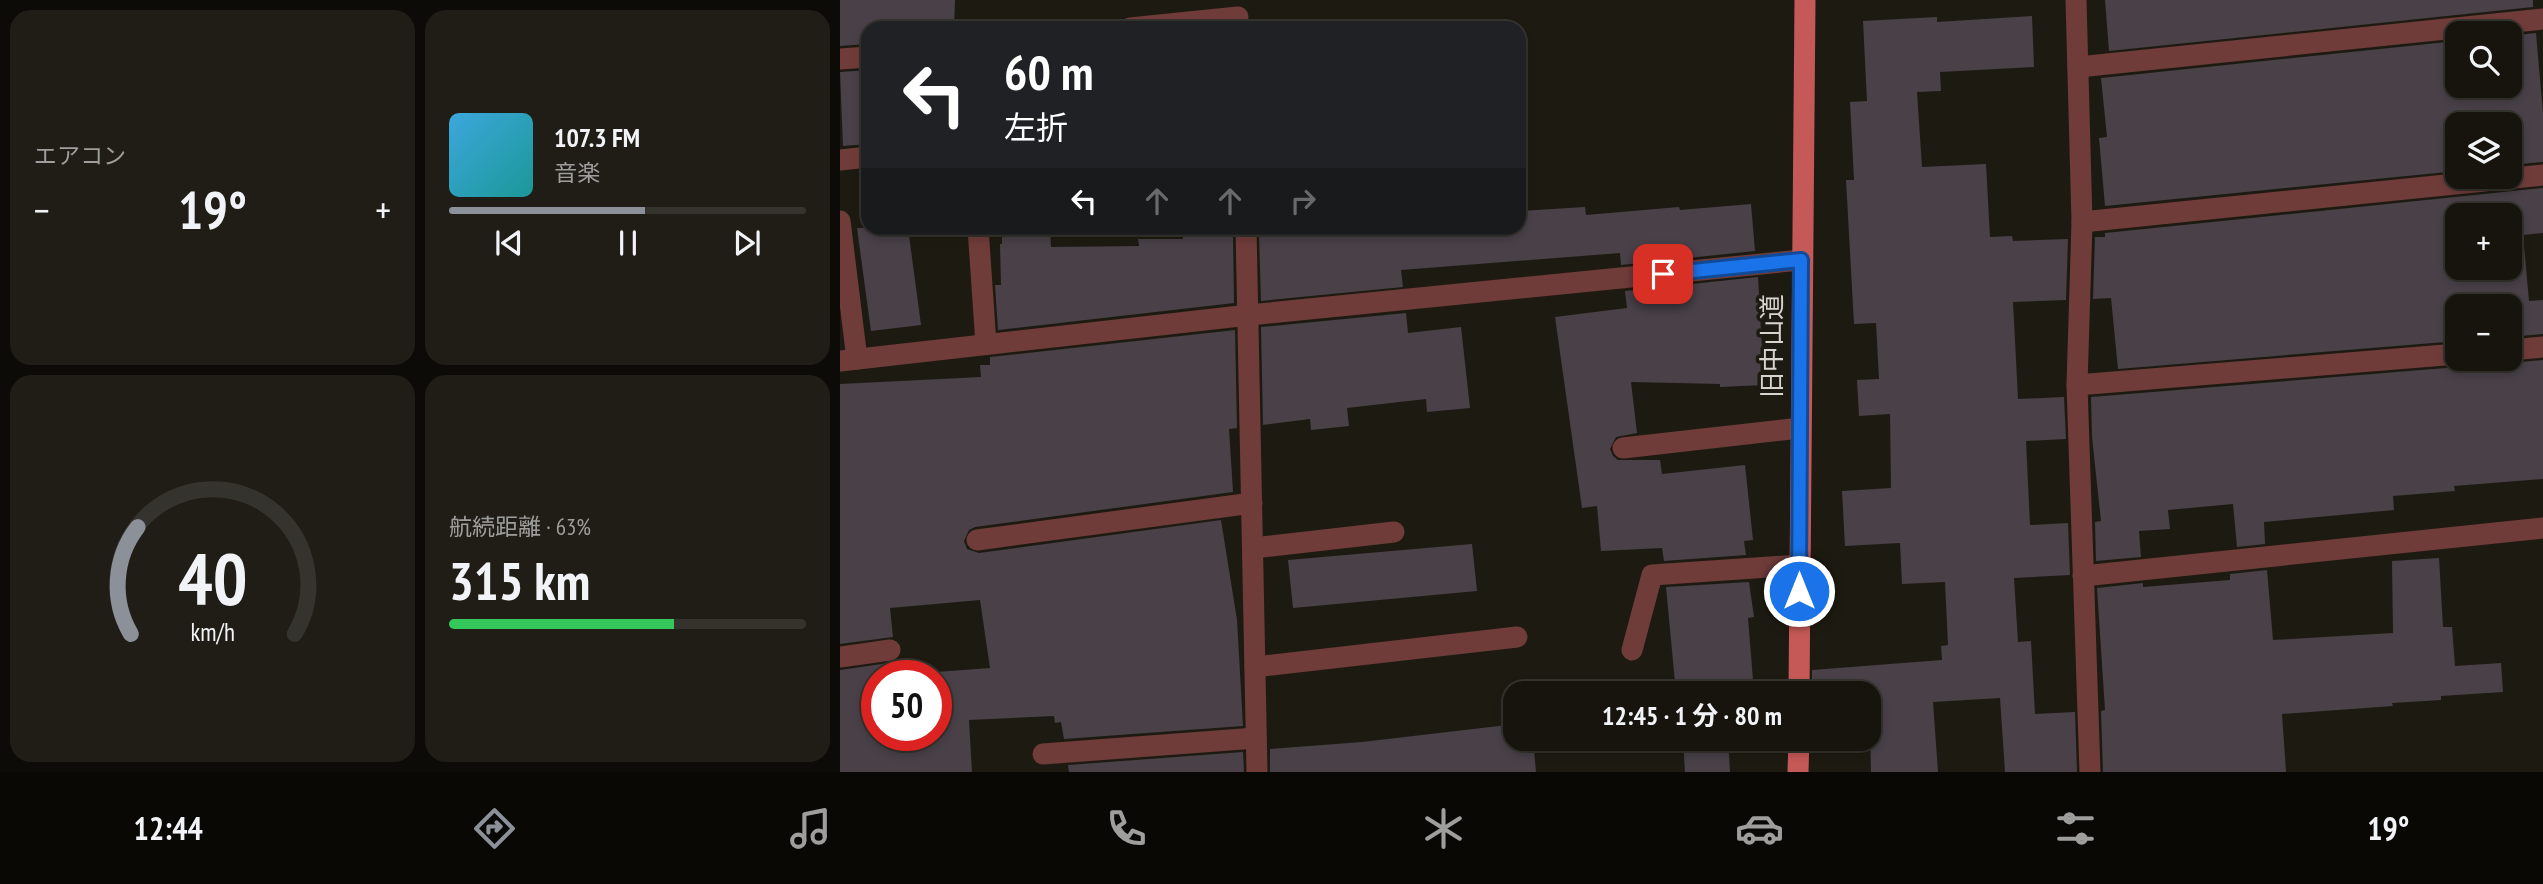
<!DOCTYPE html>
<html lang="ja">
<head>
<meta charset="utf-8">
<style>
	:root { --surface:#16140d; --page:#1f1d16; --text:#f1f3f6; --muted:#9e9e9d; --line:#35332e; --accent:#8c9099 }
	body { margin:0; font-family:"PT Sans Narrow","Noto Sans JP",sans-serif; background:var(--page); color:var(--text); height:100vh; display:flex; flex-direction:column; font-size:26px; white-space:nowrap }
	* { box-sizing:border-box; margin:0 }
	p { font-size:23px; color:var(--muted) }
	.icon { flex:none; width:38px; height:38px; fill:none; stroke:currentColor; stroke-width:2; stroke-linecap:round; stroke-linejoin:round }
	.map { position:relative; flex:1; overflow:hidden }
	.sheet { display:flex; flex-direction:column; gap:10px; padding:10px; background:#0c0b07; width:840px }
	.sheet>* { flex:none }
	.guide { position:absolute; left:21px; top:21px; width:665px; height:214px; border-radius:21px; box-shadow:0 4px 10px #0003,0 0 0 2px var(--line); background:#202124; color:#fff; overflow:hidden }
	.controls { position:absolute; left:1605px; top:21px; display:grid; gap:14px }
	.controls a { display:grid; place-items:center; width:77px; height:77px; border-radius:14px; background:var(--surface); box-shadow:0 4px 10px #0003,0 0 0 2px var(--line); font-size:35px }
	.speed { position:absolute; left:21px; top:660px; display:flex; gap:14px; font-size:35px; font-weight:700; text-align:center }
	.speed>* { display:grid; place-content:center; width:91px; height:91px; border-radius:50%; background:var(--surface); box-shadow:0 4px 10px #0003,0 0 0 2px var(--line); line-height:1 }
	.speed .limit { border:10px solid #d22; background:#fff; color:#111 }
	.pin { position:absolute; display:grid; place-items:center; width:60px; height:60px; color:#fff; margin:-30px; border-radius:14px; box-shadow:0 4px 10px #0006 }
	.me { position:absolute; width:77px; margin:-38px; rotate:0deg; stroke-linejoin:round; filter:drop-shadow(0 0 5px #0008) }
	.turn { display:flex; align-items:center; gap:24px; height:147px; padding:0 28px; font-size:32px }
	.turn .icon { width:91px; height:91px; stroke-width:2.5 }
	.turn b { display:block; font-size:49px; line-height:60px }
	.lanes { display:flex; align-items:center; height:66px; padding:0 28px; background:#0003; justify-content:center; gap:35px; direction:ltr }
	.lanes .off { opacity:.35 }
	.big { font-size:52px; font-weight:700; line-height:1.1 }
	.sheet .tile { flex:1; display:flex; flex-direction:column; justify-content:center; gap:10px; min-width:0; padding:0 24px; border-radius:21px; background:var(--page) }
	.sheet .dial { align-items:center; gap:0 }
	.dial svg { height:182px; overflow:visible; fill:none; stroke:var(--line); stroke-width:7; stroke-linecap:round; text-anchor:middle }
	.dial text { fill:var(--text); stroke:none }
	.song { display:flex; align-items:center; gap:21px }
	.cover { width:84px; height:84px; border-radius:10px; background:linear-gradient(135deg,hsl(200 70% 55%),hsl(180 70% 35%)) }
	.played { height:7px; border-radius:4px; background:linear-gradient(90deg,var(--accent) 55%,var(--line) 55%) }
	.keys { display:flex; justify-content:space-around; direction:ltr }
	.heat { display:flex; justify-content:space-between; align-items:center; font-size:38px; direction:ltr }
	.charge { height:10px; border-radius:5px; background:linear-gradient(90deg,#34c759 63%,var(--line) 0) }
	.sheet .tiles { flex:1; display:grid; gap:10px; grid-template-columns:repeat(2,1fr) }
	.trip { position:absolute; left:663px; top:681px; width:378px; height:70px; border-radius:21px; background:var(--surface); box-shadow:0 4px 10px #0003,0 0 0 2px var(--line); font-weight:700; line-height:70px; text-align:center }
	.dock { display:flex; height:112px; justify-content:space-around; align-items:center; background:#090805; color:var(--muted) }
	.dock .icon { width:49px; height:49px }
	.dock .current { color:var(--accent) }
	.dock b { font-size:32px; color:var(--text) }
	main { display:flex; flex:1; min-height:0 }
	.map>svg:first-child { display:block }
	.building { fill:#494048; fill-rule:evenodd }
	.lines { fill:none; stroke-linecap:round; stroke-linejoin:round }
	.minor { stroke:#703c3a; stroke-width:21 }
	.major { stroke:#c55957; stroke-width:21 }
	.route-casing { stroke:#114b97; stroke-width:18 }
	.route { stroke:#1a73e8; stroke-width:12 }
	.labels { text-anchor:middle; stroke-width:7; stroke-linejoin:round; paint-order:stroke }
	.street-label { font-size:26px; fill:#d6d4ce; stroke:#1d1b11 }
</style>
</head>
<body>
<main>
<section class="sheet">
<div class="tiles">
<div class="tile"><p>エアコン</p>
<div class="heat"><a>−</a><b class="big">19°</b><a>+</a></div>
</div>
<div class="tile">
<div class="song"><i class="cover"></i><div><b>107.3 FM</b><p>音楽</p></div></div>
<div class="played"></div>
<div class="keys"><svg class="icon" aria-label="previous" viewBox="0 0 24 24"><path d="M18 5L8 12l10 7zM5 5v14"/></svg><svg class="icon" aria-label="pause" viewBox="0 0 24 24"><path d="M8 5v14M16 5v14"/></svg><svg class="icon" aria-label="next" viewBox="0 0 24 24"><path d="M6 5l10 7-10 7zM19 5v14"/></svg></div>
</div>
<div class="tile dial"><svg viewBox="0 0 100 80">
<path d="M14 69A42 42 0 1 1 86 69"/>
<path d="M14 69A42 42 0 0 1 17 22" stroke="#8c9099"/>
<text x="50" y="56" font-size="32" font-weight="700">40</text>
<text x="50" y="72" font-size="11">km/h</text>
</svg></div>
<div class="tile"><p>航続距離 · 63%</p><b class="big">315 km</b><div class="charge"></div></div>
</div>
</section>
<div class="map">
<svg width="1703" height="772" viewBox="0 0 1703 772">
	<rect width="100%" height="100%" fill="#1d1b11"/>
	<g class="building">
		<path d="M0,0H115L114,28H28V44L0,46Z"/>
		<path d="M1265,0H1693V7L1269,51Z"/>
		<path d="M1192,16L1194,67L1100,72L1101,91L1077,92L1082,167L1146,164L1150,237L1172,236L1173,241L1228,239L1226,300L1173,302L1178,399L1224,397L1226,439L1186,441L1190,525L1228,523L1230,575L1174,578L1178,642L1191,641L1195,714L1235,712L1237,772H1165L1160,698L1093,702L1098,772H1031L1029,693H972V670L1102,660L1101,646L1108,645L1105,582L1062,584L1060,543L1005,546L1002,491L1051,488L1050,414L1019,416L1017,380L1039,379L1036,323L1014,324L1006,180H1014L1010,102L1027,101L1023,21L1097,17V22Z"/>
		<path d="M1696,33L1703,113V162L1670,165V124H1617V171L1265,206L1259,138L1267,137L1261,78L1617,41V86H1670V36Z"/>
		<path d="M28,70V144L3,146L0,72Z"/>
		<path d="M1703,188V233L1683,235L1689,301L1703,300V334L1670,337V306H1617V341L1278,369L1271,298L1253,299L1255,237H1265V233ZM1617,215H1670V268H1617Z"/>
		<path d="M911,204L915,251L781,265L780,253L561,270L563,287L421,301L419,234L496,228H679V211L745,207L746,215L839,207L840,210Z"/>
		<path d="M17,228H68L81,325L31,331Z"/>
		<path d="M162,228H210L211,247L299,246L298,239H343V231L385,230V237L393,236L394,303L158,330L155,285H161L160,244H162Z"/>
		<path d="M918,277L924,385L880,387V384L791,382L797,433L776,437L770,449L773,456L778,460H820L822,474L905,465L913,540L904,541L906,555L824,561L822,548L761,551L757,506L742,508L715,317L787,308L785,291Z"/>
		<path d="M566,313L568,333L621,327L630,408L587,412L586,399L507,408L509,426L471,430L470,419L423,425L421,327Z"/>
		<path d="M395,330L397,428L389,429L393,492L135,527L129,530L124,541L127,549L139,553L381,520L397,620L403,726L224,739L221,722L215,723L214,716L129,720L132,772H0V670L55,662L56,676H37V735H96V672L150,668L140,600L50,608L53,637L0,644V384L141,377L140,365H150V357Z"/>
		<path d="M1629,359H1661L1671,363L1703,360V479L1614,486L1615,491L1553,496L1554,510L1424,522L1425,544L1397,547L1393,504L1328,510L1330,529L1299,531L1301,557L1256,561L1255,522L1261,521L1252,437L1251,397L1618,367L1625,364Z"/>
		<path d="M632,544L637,591L453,608L448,560Z"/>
		<path d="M1599,558L1603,627H1612L1615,666L1661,663L1663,692L1601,696V700L1552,703L1553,706L1442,714L1446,772H1263L1261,711L1265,710L1257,588L1303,583V587L1390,580V574L1427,570L1433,640L1553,633L1552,561Z"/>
		<path d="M909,582L914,617L908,618L914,692L836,693L826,587Z"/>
		<path d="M676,724V738H693L696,772H430V749L522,742Z"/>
		<path d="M843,738H888L890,772H845Z"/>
		<path d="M403,752L404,772H229L228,765Z"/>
	</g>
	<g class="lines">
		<g class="minor">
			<path d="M1236,0L1242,222L1237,385L1250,772"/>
			<path d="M290,28L398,17"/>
			<path d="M0,59L28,57"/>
			<path d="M1238,67L1703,19"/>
			<path d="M0,160L28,157"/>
			<path d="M0,221L17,359"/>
			<path d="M1242,222L1703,175"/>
			<path d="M138,228L146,344"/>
			<path d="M406,228L417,772"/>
			<path d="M1670,350L1703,347"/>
			<path d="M0,361L409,315L961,260"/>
			<path d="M1237,385L1617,354"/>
			<path d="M783,448L960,428"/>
			<path d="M137,540L412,503"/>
			<path d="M413,548L554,532"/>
			<path d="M1243,576L1703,528"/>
			<path d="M792,650L812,575L959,565"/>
			<path d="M0,657L50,650"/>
			<path d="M415,667L677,637"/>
			<path d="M203,754L416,738"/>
		</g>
		<g class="major">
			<path d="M959,693L965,0"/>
			<path d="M958,772L959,738"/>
		</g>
	</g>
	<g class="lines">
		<g class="route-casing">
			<path id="route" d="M823,274L961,260L959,591"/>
		</g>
		<use href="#route" class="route"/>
	</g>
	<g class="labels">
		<g class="street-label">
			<text transform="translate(932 346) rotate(-90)" y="9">旧中山道</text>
		</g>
	</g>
</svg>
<div class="controls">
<a><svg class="icon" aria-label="search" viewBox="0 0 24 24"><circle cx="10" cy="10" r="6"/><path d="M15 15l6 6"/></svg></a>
<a><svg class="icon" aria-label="layers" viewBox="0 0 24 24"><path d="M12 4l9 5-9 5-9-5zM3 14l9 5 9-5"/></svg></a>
<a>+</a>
<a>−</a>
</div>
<div class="speed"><div class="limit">50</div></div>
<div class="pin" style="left:823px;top:274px;background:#d93025"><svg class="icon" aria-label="arrive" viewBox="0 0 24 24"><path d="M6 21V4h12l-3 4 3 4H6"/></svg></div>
<svg class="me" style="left:959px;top:591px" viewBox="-20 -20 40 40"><circle r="17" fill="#1a73e8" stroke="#fff" stroke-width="3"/><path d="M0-11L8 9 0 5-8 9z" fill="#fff"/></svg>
<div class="trip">12:45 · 1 分 · 80 m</div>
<div class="guide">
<div class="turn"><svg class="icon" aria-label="left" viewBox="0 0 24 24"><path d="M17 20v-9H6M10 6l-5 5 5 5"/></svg><div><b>60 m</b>左折</div></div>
<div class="lanes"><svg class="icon" aria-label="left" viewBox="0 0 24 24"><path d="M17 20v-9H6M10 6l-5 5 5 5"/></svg><svg class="icon off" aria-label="ahead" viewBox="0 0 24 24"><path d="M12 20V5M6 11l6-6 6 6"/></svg><svg class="icon off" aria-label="ahead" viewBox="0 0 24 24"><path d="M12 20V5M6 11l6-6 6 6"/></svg><svg class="icon off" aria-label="right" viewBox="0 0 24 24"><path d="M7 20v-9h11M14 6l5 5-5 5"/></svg></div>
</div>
</div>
</main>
<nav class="dock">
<b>12:44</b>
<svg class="icon current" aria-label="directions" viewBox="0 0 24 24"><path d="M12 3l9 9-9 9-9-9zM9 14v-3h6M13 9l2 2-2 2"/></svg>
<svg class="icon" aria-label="music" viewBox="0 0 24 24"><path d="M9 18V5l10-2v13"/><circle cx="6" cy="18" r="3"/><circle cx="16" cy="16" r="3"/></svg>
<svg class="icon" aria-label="phone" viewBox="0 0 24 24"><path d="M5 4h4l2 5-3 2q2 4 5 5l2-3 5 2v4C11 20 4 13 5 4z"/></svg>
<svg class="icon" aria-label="climate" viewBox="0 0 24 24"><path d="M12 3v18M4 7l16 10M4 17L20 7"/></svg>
<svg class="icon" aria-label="car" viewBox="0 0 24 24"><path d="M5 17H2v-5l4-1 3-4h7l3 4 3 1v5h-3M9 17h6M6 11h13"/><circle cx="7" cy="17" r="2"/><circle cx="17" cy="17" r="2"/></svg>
<svg class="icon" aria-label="filters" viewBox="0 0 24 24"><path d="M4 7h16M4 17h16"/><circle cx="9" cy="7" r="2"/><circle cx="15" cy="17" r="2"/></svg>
<b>19°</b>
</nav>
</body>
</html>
